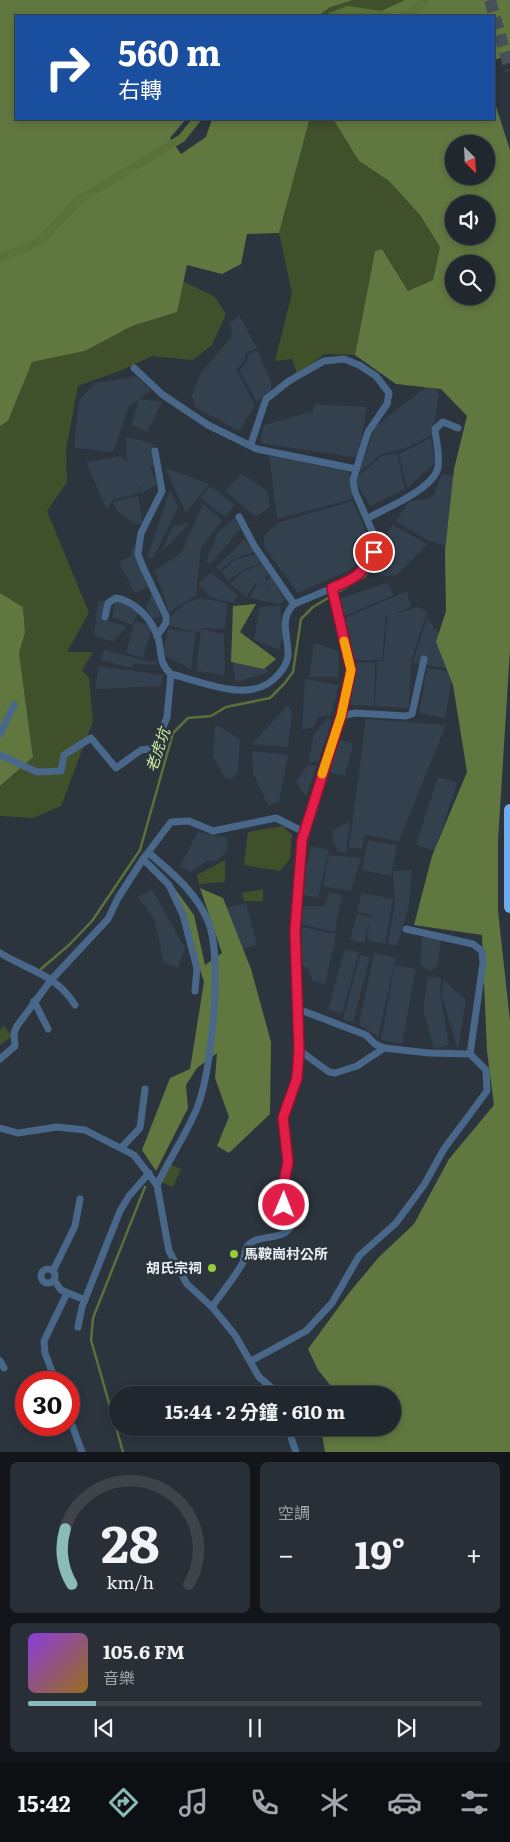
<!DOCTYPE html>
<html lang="zh-TW">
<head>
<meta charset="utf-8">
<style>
	:root { --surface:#21272e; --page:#292f36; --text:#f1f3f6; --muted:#a2a5aa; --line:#3e444a; --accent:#8bbbb9 }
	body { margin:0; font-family:Literata,"Noto Sans TC",serif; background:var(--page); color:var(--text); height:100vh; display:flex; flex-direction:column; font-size:19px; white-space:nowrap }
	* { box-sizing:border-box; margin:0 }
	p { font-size:16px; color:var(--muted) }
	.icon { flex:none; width:28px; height:28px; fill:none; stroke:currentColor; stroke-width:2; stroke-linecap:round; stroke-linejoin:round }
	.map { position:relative; height:1452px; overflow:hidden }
	.panel { display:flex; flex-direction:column; gap:10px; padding:10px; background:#121519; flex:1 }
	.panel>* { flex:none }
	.banner { position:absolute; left:15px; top:15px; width:480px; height:105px; border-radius:0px; box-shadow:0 2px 8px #0003,0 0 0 1px var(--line); background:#1a4fa0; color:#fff; overflow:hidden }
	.needle { width:32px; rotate:156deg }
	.buttons { position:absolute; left:445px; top:135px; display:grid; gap:10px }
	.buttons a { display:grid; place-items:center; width:50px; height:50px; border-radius:50%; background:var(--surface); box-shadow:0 2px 8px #0003,0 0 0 1px var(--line); font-size:25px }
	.speed { position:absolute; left:15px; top:1371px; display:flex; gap:10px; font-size:25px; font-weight:700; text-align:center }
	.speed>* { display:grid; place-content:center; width:65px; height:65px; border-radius:50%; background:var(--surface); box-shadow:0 2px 8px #0003,0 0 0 1px var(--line); line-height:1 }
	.speed .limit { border:8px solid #d22; background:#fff; color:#111 }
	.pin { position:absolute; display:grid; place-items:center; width:42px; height:42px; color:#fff; margin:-21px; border:2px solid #fff; border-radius:50%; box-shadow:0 1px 5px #0007 }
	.me { position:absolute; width:55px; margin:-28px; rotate:1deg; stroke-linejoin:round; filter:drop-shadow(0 0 4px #0008) }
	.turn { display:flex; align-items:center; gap:18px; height:105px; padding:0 20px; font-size:22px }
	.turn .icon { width:65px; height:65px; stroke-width:2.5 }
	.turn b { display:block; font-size:35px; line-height:42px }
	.big { font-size:38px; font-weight:700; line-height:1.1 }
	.panel .tile { flex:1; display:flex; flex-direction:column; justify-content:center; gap:8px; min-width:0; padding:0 18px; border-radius:8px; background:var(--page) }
	.panel .dial { align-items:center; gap:0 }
	.dial svg { height:130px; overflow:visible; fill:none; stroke:var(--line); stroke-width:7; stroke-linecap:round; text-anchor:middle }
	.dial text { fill:var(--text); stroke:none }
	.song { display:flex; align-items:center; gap:15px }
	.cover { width:60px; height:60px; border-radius:8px; background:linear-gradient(135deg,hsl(270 70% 55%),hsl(40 70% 35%)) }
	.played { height:5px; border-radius:2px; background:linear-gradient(90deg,var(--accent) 15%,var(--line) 15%) }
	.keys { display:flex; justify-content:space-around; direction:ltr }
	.heat { display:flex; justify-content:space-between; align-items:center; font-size:28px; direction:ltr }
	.panel .tiles { flex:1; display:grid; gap:10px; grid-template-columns:1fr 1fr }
	.tile:last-child { grid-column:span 2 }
	.trip { position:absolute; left:109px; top:1386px; width:292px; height:50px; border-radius:25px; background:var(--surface); box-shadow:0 2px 8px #0003,0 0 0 1px var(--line); font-weight:700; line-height:50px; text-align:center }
	.tabs { display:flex; height:80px; justify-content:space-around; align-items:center; background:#0d1012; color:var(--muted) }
	.tabs .icon { width:35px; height:35px }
	.tabs .on { color:var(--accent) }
	.tabs b { font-size:22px; color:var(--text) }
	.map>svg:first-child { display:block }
	.built { fill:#33404e }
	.green { fill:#40502a }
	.forest { fill:#607740; fill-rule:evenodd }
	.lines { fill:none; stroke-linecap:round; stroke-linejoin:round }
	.stream { stroke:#5a713a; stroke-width:2.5 }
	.canal { stroke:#5a713a; stroke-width:8 }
	.motorway-tunnel { stroke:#485059; stroke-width:12; stroke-dasharray:12 6; stroke-linecap:butt }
	.minor { stroke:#496789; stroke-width:7 }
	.motorway { stroke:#70abee; stroke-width:12 }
	.route-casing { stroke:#92132f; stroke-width:12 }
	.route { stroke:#e11d48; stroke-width:9 }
	.slow { stroke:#f59e0b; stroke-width:9 }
	.poi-dot { fill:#97cc39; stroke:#2c343e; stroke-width:2 }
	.labels { text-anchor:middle; stroke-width:5; stroke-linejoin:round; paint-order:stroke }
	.poi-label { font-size:14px; font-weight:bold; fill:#eaeff5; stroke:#2c343e; text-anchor:start }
	.water-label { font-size:15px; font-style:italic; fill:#cdf19e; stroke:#2c343e }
</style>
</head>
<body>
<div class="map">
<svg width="510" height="1452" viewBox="0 0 510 1452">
	<rect width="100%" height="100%" fill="#2c343e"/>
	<g class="built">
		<path d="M239,315L257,348L246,353L244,362L236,369L255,406L239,431L195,407L192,395L200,374L232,336L230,323Z"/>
		<path d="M257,350L271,381V391L257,402L239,370L246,364L248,355Z"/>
		<path d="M136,376L151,390L139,399L162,402L147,432L131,425L139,399L129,406L113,452L74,448L79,400L95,383Z"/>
		<path d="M431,383L439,394L432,435L406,448L381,454L359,473L375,427Z"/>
		<path d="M315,404L367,407L358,458L260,443L264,425L313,411Z"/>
		<path d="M126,437L149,442L153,445L154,464L150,467L158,484L142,493L128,467L141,493L112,500L107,510L86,462L120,456L126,461L127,467Z"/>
		<path d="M431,438L435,463L407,488L399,454Z"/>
		<path d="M397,453L405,489L370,506L358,486L357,477L382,456Z"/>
		<path d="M269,455L349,472L352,499L277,519Z"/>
		<path d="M165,468L209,484L186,513Z"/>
		<path d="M241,474L267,490L270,507L256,517L225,491Z"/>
		<path d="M442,474L459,478L452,548L427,540L396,521L409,501L425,500L434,495Z"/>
		<path d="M210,486L235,505L225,517L201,498Z"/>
		<path d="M170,490L178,507L154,557H147Z"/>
		<path d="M138,496L142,523L136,525L116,510L113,502Z"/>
		<path d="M353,501L368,536L363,558L348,571L298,593L264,547V536L279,522Z"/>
		<path d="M203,504L222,520L201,548L196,595L169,612L155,571L181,553Z"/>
		<path d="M234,518L241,528L211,564L206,562L218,532Z"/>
		<path d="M190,523L161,553L173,526Z"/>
		<path d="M392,524L427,544L397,575L386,576L377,575L386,537Z"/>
		<path d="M138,534L137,558L150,586L135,593L119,562L130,556Z"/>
		<path d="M245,539L254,552L234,559L219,571L216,567Z"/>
		<path d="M255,554L261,563L241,571L228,581L221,572L235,560Z"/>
		<path d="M262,564L270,573L265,578L267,581L275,571L286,589V599L279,604L250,598L257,584L269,588L271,586L268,587L255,583L247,597L230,584L242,572Z"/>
		<path d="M211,573L238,595L233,603L210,597L198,584Z"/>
		<path d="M387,583L394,595L345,616L341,611V598Z"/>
		<path d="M153,590L161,617L151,618L146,607Z"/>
		<path d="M407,591L411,607L391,615L418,607L427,612L411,662L409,708L375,706L377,661H383L388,615L386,616L382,660H351L350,635L344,623L347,617Z"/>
		<path d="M200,598L227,603L225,629L201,628L198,633L169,625L171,616L186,603Z"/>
		<path d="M98,600L105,602L103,620L127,626L113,642L94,636Z"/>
		<path d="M116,600L139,611L132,625L112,617Z"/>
		<path d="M280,606L283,636L279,650L254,640L260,607Z"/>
		<path d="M427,618L468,672L413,663Z"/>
		<path d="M135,621L153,626L143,658L126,653Z"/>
		<path d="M168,629L196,633L191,669L163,655Z"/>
		<path d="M201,629L224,634L225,675L196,671Z"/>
		<path d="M314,643L339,651L338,677H309Z"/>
		<path d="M104,650L153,662L157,660V665L134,664L132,668L100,660Z"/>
		<path d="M237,650L261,657L268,672L236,682L233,667Z"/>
		<path d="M352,662L375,663L374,706L350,705Z"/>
		<path d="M99,666L162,675L161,686L95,689Z"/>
		<path d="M427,668L453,672L445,718L419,713Z"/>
		<path d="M305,679L339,685L331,715L318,717L313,728L302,729Z"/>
		<path d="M288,705L292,713L288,747L252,744Z"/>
		<path d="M327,718L332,720L318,762H308L314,735Z"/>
		<path d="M366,719L446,725L399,841L365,835L362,848H349Z"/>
		<path d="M215,724L240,739L238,772L233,778L226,779L213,757Z"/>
		<path d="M335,739L353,743L345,776L328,772Z"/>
		<path d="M252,751L288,755L279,802L268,805L253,773Z"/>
		<path d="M308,765H317L306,797L296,782Z"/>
		<path d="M438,777L457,783L435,851L416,845Z"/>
		<path d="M350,821L346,853L339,851L334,843L332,831Z"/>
		<path d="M198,832L227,837L228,851L216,861H207L191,872L180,866Z"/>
		<path d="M368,840L397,845L391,876L362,870Z"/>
		<path d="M311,846L329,850L318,898L300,894Z"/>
		<path d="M329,855L361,858L351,891L323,886Z"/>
		<path d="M412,870L409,906L397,946L388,944L395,903L393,871Z"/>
		<path d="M152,889L185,948L178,968L164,962L154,919L138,897Z"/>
		<path d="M329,892L342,895L335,932L301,924L298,918L304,906H325Z"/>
		<path d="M362,893L393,899L385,944L367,940L370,920L364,943L350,940L357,914L371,917V914L357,912Z"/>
		<path d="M246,903L257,945L233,951L222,909Z"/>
		<path d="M302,927L336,934L325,984L312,981L309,970L300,963Z"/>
		<path d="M422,936L441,940L437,966L430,972L420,964Z"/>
		<path d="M345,949L359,952L342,1014L328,1010Z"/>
		<path d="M374,953L396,958L378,1037L359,1025Z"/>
		<path d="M360,955L370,957L353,1022L343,1019Z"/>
		<path d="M395,965L416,969L402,1044L381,1040Z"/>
		<path d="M428,977L441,978L440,993L449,1045L434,1049L423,1008Z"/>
		<path d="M444,980L466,1000L458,1050L441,993Z"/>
	</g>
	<g class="green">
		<path d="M353,0H405L370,16H318L330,6Z"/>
		<path d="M309,119H333L359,161L389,181L420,215L440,247L433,280L408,291L382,249L375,251L355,355L324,354L298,377L292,359L275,361L292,293L279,233Z"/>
		<path d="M182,281L214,296L226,314L212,345L193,360L152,356L122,370L78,386L66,450L67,482L47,511L89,613L67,652H93L82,670L89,678L93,721L61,806L33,818L0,816V786L33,756L19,653L25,633L23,607L0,593V426L8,421L31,362L85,351L132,326L177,312Z"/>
		<path d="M283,826L292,835L290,859L280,871L244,865L248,832Z"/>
		<path d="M225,860V882L199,884L197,875Z"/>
		<path d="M263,889V901H244L242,893Z"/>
		<path d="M4,1026L12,1036L0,1045V1030Z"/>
		<path d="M169,1164L181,1169L173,1187L161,1182Z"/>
	</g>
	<g class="forest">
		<path d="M0,0H353L330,7L318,16H16V119H186L170,138L181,154L206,137L212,119H298L309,121L279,233L247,234L241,264L222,274L187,265L177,312L132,326L85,351L32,362L8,421L0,426Z"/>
		<path d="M405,0H510V55L494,60V85V16H370Z"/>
		<path d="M494,100L510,150V649L498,841V911L510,1021V1452H325L321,1428H392V1395H326L331,1386L318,1370L308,1349L349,1293L379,1257L414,1224L449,1159L494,1105L487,1051L482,935L414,925L432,856L467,772L453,685L436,642L446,611L445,551L454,469L467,416L441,389L396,384L355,355L375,251L382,249L408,291L433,280L440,247L420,215L389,181L359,161L333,119H494ZM454,144H486V176H454ZM454,204H486V236H454ZM454,264H486V296H454Z"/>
		<path d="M0,593L23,607L25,633L19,653L33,757L0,786Z"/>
		<path d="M256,604L240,632L276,659L264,669L231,662L233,606Z"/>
		<path d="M173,886L194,915L205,965L222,953L200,888L223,898L251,969L271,1042L270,1114L229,1153L217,1146L229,1117L215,1078L217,1053L197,1068L186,1085L188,1108L156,1171L142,1150L170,1078L190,1069L204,982Z"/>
	</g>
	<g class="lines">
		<g class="stream">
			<path d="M41,969L69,945L92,921L140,850L173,733L188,718L211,716L226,707L270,698L284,684L293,672L301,619L313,607L365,576L377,555"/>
			<path d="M123,1452L91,1340L93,1318L145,1187"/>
		</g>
		<g class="canal">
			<path d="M332,16L348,10L388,16"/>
			<path d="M402,16L413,11L426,0"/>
			<path d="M0,258L39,242L79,200L182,138L197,119"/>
		</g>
		<path class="motorway-tunnel" d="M490,0L510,70"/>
		<g class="minor">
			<path d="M134,368L163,395L208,425L257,449L356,469"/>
			<path d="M155,451L162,491L141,533L138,554L142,565L166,616V623L157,636"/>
			<path d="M239,517L255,547L294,604"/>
			<path d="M368,518C386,508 434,489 438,467C440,455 436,441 435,429L443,422L458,428"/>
			<path d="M105,617L108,603L116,598C134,601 150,617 157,635C163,650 157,662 171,674C203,682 251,705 277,676C282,671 287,663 288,656C289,637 278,620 294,604L357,578L366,568L374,552L373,533L355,492L353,480L368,432L387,404L389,393L376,376L359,365L344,359L324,361L289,381L266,399L251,444"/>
			<path d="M341,716L355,713L406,716L412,714L424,659"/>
			<path d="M0,734L14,705"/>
			<path d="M0,755L37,772L61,771L64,755L91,738L116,768L141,750L155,748L167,717L171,674"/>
			<path d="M149,853C172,873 196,892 208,921C223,956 212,1072 197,1108C186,1135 169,1159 157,1185"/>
			<path d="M143,859L169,885L183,915L197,968L195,991"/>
			<path d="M406,929L473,944L482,951L483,963L470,1054"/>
			<path d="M0,953C28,970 57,975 75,1005"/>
			<path d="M34,1001L48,1029"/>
			<path d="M298,1009L366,1035L375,1044L384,1048"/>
			<path d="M0,1059L15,1046L14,1033L17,1026L51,980L108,919L118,898L143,859L171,822L189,821L213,831L276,818L304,832"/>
			<path d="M0,1128L18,1133L57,1127L85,1130L134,1155L157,1185L169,1251L187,1284L212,1307L235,1335L259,1377L280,1395"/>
			<path d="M122,1147L140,1128L145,1089"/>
			<circle cx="48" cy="1276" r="7"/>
			<path d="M53,1271L75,1226L80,1199"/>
			<path d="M54,1280L61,1290L85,1300"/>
			<path d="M212,1307C220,1295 238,1273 243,1262C245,1256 244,1249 249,1244C260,1234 284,1241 291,1226L282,1195L288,1162L283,1121L298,1074L299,1050L295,931L302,840L341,716L351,670L332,588"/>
			<path d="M78,1327L82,1307L120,1211L129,1196L149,1173"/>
			<path d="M0,1361L4,1368"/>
			<path d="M251,1361L306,1331L332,1303L359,1256L396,1223L424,1185L444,1149L487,1091L486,1070L470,1054L429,1053L384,1048L357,1066L335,1073L329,1072L299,1050"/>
			<path d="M56,1382L45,1353L44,1341L67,1293"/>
			<path d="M69,1417L82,1452"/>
			<path d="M288,1428L296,1452"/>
		</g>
		<path class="motorway" d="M510,810V907"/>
	</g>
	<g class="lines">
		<g class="route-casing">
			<path id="route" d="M284,1205L282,1192L288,1162L283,1118L297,1078L299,1050L295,931L302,840L341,716L351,670L332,588C356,578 362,575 374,552"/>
		</g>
		<use href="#route" class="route"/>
		<path class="slow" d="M322,774L341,716L351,670L344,641"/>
	</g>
	<g class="poi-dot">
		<circle cx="234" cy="1254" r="5"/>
		<circle cx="212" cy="1268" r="5"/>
	</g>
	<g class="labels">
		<g class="poi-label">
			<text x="244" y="1259">馬鞍崗村公所</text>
			<text x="202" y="1273" text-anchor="end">胡氏宗祠</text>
		</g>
		<g class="water-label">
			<text transform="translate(158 750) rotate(-71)" y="5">老虎坑</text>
		</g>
	</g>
</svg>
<div class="buttons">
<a><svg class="needle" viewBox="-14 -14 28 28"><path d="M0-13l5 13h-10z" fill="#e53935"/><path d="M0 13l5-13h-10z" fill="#a2a5aa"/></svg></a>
<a><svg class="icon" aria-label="sound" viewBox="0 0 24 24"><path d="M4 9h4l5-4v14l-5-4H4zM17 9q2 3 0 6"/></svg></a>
<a><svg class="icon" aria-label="search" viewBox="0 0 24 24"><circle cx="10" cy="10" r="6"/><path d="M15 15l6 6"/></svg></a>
</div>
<div class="speed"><div class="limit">30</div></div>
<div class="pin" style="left:374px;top:552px;background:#d93025"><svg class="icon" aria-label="arrive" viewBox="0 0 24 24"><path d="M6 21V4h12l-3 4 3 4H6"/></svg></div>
<svg class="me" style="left:284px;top:1205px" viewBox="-20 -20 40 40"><circle r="17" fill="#e11d48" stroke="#fff" stroke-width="3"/><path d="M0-11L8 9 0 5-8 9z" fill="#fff"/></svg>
<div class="trip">15:44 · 2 分鐘 · 610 m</div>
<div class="banner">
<div class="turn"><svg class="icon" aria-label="right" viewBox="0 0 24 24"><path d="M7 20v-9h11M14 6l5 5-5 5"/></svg><div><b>560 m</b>右轉</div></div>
</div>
</div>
<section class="panel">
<div class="tiles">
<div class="tile dial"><svg viewBox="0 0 100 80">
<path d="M14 69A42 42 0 1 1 86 69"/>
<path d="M14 69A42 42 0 0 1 10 35" stroke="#8bbbb9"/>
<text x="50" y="56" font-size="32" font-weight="700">28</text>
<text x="50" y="72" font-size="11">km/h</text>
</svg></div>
<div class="tile"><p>空調</p>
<div class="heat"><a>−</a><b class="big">19°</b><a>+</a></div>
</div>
<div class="tile">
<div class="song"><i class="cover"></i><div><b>105.6 FM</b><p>音樂</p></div></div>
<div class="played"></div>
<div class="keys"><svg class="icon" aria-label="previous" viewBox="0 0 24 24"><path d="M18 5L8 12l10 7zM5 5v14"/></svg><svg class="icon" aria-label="pause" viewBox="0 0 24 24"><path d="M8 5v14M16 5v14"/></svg><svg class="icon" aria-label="next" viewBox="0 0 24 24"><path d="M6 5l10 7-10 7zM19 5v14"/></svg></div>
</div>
</div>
</section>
<nav class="tabs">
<b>15:42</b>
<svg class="icon on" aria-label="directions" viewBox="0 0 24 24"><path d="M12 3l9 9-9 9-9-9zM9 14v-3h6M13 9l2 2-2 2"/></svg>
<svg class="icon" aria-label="music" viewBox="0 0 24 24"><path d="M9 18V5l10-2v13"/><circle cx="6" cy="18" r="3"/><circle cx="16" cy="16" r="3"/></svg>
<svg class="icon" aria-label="phone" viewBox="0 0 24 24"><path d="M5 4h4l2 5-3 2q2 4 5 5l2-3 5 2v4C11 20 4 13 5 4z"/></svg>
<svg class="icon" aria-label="climate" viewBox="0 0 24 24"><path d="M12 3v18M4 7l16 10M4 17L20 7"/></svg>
<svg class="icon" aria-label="car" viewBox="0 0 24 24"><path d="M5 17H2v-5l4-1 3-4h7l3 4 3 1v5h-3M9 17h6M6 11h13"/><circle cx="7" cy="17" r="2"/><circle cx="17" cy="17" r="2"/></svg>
<svg class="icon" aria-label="filters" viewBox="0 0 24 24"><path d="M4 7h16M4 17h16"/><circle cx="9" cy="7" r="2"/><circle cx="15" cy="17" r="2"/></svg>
</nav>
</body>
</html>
